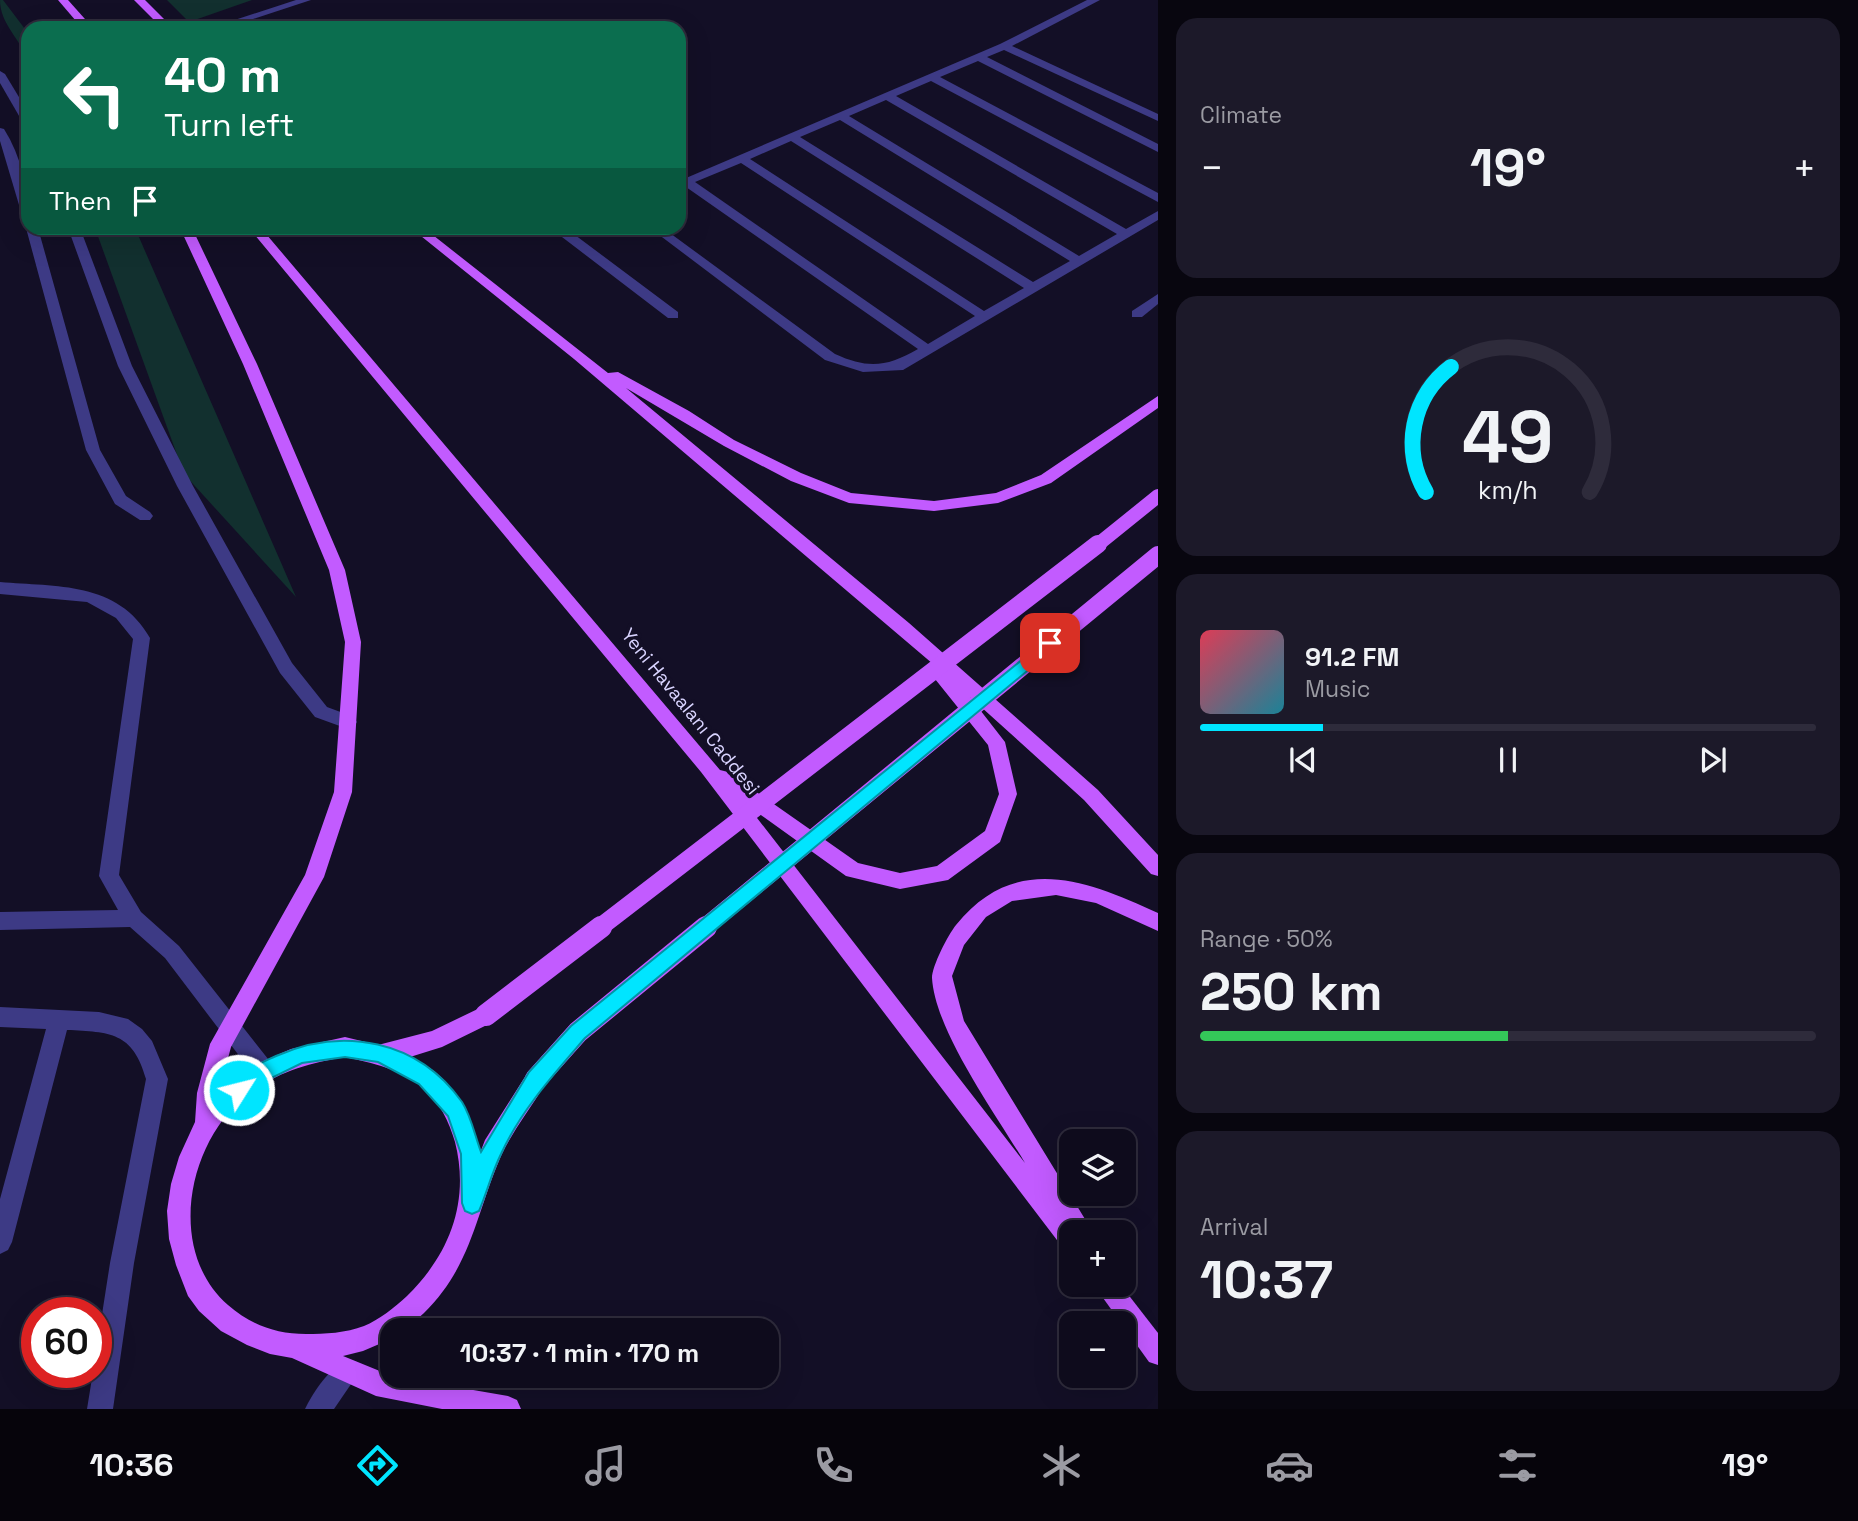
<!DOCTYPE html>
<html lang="en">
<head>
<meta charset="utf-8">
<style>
	:root { --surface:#0e0b1c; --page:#1c1929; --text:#f1f3f6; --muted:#9b9ba3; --line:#2e2b3b; --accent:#00e5ff }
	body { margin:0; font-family:"Space Grotesk",sans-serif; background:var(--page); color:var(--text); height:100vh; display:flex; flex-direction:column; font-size:26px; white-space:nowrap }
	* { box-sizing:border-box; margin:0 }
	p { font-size:23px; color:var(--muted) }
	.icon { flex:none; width:38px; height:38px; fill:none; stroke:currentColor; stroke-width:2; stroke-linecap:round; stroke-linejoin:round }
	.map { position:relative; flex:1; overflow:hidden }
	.details { display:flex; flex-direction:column; gap:18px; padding:18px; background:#08060f; width:700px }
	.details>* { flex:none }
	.top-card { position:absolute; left:21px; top:21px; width:665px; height:214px; border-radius:21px; box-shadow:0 7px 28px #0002,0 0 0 2px var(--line); background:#0b6e4f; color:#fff; overflow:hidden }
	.controls { position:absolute; left:1059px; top:1129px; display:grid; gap:14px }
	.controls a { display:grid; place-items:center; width:77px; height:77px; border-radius:14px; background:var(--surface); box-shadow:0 7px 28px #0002,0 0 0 2px var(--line); font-size:35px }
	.speed { position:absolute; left:21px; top:1297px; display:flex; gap:14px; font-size:35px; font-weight:700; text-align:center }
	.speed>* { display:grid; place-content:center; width:91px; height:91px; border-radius:50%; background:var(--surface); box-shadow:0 7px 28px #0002,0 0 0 2px var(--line); line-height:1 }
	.speed .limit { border:10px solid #d22; background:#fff; color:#111 }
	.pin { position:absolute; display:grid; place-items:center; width:60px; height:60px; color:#fff; margin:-30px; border-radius:14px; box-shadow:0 4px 10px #0006 }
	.me { position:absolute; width:77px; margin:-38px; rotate:54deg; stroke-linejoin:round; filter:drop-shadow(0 0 5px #0008) }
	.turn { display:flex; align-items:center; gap:24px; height:147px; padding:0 28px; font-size:32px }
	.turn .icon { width:91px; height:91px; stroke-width:2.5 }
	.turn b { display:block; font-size:49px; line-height:60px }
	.then { display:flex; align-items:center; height:66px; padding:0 28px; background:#0003; gap:14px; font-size:26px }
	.big { font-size:52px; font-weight:700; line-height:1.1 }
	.details .widget { flex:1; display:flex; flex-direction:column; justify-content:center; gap:10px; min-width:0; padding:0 24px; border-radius:21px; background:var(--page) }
	.details .dial { align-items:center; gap:0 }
	.dial svg { height:182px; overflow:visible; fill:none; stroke:var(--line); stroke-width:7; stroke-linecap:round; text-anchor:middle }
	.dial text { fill:var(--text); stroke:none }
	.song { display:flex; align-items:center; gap:21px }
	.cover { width:84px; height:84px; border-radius:10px; background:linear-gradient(135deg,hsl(350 70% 55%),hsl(190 70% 35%)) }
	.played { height:7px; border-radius:4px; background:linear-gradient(90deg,var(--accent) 20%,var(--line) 20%) }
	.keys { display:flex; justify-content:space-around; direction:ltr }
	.heat { display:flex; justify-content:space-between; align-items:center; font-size:38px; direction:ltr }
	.charge { height:10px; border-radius:5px; background:linear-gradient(90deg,#34c759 50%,var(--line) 0) }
	.trip { position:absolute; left:380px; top:1318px; width:399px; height:70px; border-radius:21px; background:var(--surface); box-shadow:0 7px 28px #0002,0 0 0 2px var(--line); font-weight:700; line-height:70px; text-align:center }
	.dock { display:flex; height:112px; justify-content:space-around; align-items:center; background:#06040b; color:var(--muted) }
	.dock .icon { width:49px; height:49px }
	.dock .active { color:var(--accent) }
	.dock b { font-size:32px; color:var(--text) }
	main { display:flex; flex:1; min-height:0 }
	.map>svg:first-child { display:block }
	.green { fill:#12302f }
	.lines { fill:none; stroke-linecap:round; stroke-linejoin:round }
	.lane { fill:#3d3a85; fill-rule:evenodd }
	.street { fill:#3d3a85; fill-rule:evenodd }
	.primary { fill:#c25bff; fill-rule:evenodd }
	.primary-bridge-far2 { stroke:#c25bff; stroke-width:14 }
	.primary-bridge-far1 { stroke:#c25bff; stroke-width:18 }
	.primary-bridge { stroke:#c25bff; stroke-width:22 }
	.route { fill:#00e5ff; stroke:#0095a6; stroke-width:2 }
	.labels { text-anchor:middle; stroke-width:7; stroke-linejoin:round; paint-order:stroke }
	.street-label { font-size:19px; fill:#d9d4ff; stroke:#130f26 }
</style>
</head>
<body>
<main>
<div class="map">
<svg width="1158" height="1409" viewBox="0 0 1158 1409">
	<rect width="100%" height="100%" fill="#130f26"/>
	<g class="green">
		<path d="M0,0H3L28,33V59C19,38 0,23 0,0Z"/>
		<path d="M167,0H252L189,22Z"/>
		<path d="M95,228H135L296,597L184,474Z"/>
	</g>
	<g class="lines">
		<g class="lane">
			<path d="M1087,0H1100L1012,46L1158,114V121L1004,50L987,57L1158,144V152L978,61L940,77L1158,193V202L931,81L896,96L1126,229L1158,211V220L903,370L863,372L825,360L650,228H663L835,354C868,369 887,367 918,349L686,187L679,189V181L1000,44ZM886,100L1117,234L1079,256L849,116ZM840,120L1070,261L1033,282L800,137ZM791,141L1024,288L984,311L750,159ZM741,163L975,316L928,344L695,182Z"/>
			<path d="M0,71L5,74L28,112V124L22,121L0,83Z"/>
			<path d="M0,128L4,129C21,156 28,187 28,219L22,215L0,141Z"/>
			<path d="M28,225V228H38L100,450L126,496L150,512L153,516L150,520H140L115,504L86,450L26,228Z"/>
			<path d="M68,228H80L132,366L193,486L292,663L327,707L354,717L357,722L354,727L348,729L315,717L280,673L177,486L118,366Z"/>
			<path d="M571,228H587L575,235L678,312V318H668L562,237V231Z"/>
			<path d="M1158,294V304L1142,317H1132V311Z"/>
			<path d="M0,582C56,587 118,581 150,638L119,875L141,912L179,946L272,1064L275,1071L272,1078L264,1081L256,1078L165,958L130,927L0,930V912L118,910L99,876L133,639L116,618L87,602L0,594Z"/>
			<path d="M0,1007L99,1012L128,1019L142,1029L152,1041L168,1079L134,1263L113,1409H87L93,1372H96V1353L110,1263L146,1079C133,1032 110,1032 67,1030L12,1242L8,1250L0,1254V1199L46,1029L0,1027Z"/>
			<path d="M348,1359L357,1362L360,1371L334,1409H305C313,1392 331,1366 348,1359Z"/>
		</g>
		<path class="street" d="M296,0H311L226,28H210Z"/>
		<g class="primary">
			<path d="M58,0H68L93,28H82Z"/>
			<path d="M134,0H145L173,28H162Z"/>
			<path d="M180,228H192L257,364L345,570L361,642L352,792L324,877L231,1047L219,1092L252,1066L291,1049L345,1037L378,1045L432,1031L486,1005L493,1008L496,1015L493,1022L442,1047L410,1057C452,1075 468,1110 480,1153L485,1140L528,1072L536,1069L544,1072L547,1079L544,1086C530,1109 512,1132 501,1156C476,1213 472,1266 424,1313C414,1322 406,1330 392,1330L391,1339L363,1351L343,1356L392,1376L508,1396L517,1400L521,1409H442L376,1396L292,1358L270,1354L247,1345L221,1331L199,1311L188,1296L176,1265L169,1239L167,1211L171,1184L179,1157L195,1122L197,1093L210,1044L305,875L334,792L345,642L329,570L243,364ZM345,1057C372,1063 402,1069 423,1088C440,1102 449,1122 455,1142C470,1201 450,1254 407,1296C395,1307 379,1320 364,1326C346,1333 325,1334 306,1334C276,1334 251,1325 228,1305C166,1251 187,1142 247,1095C277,1072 309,1063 345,1057Z"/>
			<path d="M249,228H261L720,770L728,772L858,863L900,873L937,866L985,831L999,794L988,745L931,674L928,669L933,664L574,359L411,228H424L608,373L618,372L689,411L734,440L801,473L851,493L934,501L996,493L1041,475L1158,396V408L1051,483L998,503L934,511L849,503L791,481L724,446L626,388L909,623L1098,790L1158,855V876L1151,874L1084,800L970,697L1005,742L1017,794L1000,842L948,880L900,889L846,876L747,805L1025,1163C997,1116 935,1031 932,978C932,966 948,935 956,925C1015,852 1086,880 1158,913V931L1096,903L1056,895L1012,901L986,917L964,945L952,976L964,1021L1088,1224L1092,1232H1071V1252L1063,1248L701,772Z"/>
			<path d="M1093,1284H1120L1158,1333V1365L1149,1362Z"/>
		</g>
		<path class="primary-bridge-far2" d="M1096,546L1158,496"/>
		<g class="primary-bridge-far1">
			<path d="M599,928L1098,544"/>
			<path d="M704,928L1158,555"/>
		</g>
		<g class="primary-bridge">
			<path d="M486,1015L601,927"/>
			<path d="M536,1079L578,1032L706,927"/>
		</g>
	</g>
	<path class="route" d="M1050,637L1058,643L1056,647L585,1038C554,1074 521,1110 501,1154C492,1172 487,1192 479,1211L472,1214L465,1211L462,1203L461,1154L448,1116L419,1084L378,1062L345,1057L302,1063L265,1081L239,1099L232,1096L229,1090C237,1072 259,1064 276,1056C343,1026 418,1040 462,1102C471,1116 475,1136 481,1152L529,1072L571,1026Z"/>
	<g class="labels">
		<g class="street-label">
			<text transform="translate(691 711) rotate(51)" y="7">Yeni Havaalanı Caddesi</text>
		</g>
	</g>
</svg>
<div class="controls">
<a><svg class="icon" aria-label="layers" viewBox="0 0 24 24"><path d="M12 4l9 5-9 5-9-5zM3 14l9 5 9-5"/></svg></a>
<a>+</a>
<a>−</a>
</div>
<div class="speed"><div class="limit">60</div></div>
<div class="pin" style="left:1050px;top:643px;background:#d93025"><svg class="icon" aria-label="arrive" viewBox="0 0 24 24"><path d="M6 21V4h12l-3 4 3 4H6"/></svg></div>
<svg class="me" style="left:239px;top:1090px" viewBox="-20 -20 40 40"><circle r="17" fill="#00e5ff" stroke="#fff" stroke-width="3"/><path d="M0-11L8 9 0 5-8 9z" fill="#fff"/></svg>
<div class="trip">10:37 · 1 min · 170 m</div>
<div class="top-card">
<div class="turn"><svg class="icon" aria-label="left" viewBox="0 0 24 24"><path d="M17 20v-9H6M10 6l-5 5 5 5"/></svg><div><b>40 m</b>Turn left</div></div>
<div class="then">Then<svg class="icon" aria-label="arrive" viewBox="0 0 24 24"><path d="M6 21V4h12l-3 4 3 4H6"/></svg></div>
</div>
</div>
<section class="details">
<div class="widget"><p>Climate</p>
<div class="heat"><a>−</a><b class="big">19°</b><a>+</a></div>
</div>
<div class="widget dial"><svg viewBox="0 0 100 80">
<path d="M14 69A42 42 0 1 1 86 69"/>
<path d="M14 69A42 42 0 0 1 25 14" stroke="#00e5ff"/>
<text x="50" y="56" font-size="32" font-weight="700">49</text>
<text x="50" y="72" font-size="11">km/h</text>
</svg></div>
<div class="widget">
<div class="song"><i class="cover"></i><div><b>91.2 FM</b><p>Music</p></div></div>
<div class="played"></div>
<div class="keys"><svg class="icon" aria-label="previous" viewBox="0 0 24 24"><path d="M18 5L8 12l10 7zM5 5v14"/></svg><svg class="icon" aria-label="pause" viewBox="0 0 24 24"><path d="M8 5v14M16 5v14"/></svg><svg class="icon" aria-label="next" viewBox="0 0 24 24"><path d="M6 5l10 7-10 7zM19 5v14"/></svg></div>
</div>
<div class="widget"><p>Range · 50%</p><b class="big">250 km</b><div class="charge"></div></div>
<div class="widget"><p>Arrival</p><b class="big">10:37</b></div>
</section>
</main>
<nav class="dock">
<b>10:36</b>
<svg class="icon active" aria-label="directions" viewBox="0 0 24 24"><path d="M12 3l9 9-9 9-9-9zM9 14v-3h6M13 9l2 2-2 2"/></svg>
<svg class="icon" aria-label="music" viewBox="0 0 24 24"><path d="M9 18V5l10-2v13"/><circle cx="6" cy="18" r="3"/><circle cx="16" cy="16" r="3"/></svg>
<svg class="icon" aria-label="phone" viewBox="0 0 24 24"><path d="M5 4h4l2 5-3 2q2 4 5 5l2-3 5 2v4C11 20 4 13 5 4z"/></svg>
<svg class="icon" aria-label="climate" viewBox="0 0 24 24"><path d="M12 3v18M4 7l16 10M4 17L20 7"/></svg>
<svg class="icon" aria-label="car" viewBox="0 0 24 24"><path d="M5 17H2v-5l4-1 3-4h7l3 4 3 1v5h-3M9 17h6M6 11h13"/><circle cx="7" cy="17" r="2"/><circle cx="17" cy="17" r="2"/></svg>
<svg class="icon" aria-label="filters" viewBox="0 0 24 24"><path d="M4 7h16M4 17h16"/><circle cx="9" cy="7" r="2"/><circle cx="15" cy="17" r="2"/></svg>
<b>19°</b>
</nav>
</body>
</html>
